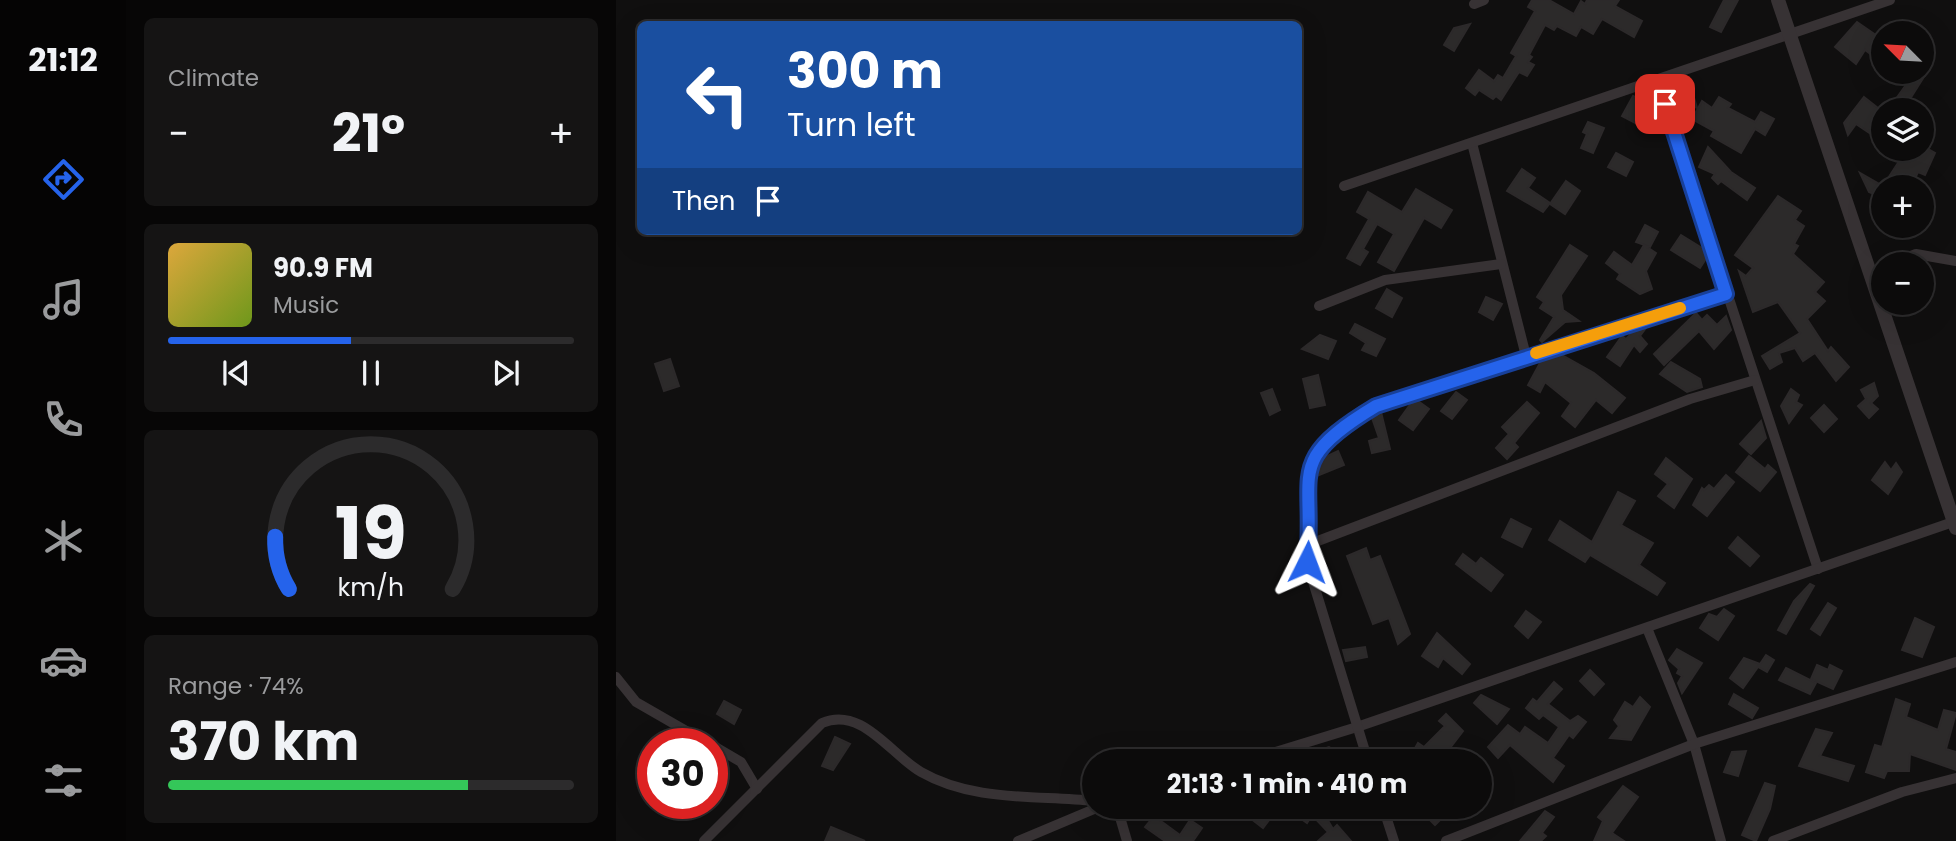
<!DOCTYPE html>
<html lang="en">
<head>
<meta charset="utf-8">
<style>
	:root { --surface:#0c0b0b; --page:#151414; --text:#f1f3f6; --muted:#9a9b9d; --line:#2c2b2c; --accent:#2563eb }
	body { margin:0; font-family:Poppins,sans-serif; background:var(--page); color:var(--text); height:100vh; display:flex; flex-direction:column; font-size:26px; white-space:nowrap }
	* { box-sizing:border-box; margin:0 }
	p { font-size:23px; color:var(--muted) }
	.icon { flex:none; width:38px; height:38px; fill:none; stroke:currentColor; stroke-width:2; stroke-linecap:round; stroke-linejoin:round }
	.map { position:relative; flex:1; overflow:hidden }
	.panel { display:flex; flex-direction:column; gap:18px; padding:18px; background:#070606; width:490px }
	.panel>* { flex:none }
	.hud { position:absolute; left:21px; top:21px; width:665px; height:214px; border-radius:10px; box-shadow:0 7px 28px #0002,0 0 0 2px var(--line); background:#1a4fa0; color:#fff; overflow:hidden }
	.needle { width:46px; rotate:294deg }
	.controls { position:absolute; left:1255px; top:21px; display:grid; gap:14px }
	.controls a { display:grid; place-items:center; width:63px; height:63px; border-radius:50%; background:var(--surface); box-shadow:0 7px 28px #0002,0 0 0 2px var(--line); font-size:35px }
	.speed { position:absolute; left:21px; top:728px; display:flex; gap:14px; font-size:35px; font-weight:700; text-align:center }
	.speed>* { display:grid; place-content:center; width:91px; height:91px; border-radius:50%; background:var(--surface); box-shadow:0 7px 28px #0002,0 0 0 2px var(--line); line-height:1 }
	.speed .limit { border:10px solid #d22; background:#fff; color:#111 }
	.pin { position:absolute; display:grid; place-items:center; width:60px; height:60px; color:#fff; margin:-30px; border-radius:14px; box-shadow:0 4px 10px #0006 }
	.me { position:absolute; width:77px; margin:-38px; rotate:3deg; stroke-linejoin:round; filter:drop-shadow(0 0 5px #0008) }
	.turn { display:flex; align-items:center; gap:24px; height:147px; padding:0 35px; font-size:32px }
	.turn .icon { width:91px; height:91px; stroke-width:2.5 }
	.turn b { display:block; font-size:49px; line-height:60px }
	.then { display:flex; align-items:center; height:66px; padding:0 35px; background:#0003; gap:14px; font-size:26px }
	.big { font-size:52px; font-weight:700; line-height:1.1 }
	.panel .tile { flex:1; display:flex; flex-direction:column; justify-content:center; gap:10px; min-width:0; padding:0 24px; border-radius:10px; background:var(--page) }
	.panel .dial { align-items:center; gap:0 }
	.dial svg { height:182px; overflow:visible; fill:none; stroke:var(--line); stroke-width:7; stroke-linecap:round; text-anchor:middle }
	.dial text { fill:var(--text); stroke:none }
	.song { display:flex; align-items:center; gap:21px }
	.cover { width:84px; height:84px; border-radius:10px; background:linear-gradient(135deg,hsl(40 70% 55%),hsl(80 70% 35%)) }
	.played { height:7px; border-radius:4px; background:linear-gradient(90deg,var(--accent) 45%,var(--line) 45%) }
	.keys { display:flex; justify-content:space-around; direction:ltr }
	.heat { display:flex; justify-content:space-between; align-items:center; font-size:38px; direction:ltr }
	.charge { height:10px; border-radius:5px; background:linear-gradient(90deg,#34c759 74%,var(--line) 0) }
	.trip { position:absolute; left:466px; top:749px; width:410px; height:70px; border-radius:35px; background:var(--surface); box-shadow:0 7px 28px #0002,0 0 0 2px var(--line); font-weight:700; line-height:70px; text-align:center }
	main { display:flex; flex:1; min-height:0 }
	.menu { display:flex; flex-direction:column; width:126px; justify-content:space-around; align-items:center; background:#050404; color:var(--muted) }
	.menu .icon { width:49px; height:49px }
	.menu .selected { color:var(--accent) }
	.menu b { font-size:32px; color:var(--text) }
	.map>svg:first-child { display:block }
	.building { fill:#2c2a2a; stroke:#2c292a; stroke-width:2 }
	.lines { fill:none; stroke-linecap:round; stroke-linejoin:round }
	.minor { stroke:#373234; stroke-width:10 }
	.tertiary { stroke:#373234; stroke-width:14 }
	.route-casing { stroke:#184099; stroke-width:18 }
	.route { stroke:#2563eb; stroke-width:12 }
	.slow { stroke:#f59e0b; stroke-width:12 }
</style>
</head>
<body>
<main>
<nav class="menu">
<b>21:12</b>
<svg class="icon selected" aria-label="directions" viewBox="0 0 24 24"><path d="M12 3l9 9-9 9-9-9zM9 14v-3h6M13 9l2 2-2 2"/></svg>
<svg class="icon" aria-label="music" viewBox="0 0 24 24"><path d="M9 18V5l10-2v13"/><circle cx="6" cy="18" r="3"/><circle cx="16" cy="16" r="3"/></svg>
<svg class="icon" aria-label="phone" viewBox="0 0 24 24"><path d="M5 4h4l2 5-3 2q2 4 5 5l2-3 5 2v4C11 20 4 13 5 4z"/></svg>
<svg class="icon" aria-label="climate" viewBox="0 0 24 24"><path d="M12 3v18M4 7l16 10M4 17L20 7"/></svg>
<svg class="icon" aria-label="car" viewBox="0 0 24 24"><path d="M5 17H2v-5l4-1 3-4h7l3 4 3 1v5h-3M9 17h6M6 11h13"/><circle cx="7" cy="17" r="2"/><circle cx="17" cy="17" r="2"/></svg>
<svg class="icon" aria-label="filters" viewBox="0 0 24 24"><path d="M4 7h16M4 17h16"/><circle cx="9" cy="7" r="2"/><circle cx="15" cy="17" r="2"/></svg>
</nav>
<section class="panel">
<div class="tile"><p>Climate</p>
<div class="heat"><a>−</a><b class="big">21°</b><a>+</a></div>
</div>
<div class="tile">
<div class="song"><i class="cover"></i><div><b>90.9 FM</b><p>Music</p></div></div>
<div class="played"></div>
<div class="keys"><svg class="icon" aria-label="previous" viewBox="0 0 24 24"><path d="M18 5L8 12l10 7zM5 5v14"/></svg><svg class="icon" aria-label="pause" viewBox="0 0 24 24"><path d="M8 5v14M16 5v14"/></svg><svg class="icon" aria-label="next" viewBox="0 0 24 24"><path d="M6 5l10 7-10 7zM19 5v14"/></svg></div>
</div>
<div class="tile dial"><svg viewBox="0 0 100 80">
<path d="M14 69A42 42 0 1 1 86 69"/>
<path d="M14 69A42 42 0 0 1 8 46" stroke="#2563eb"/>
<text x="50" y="56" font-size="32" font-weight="700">19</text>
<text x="50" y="72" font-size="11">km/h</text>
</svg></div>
<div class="tile"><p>Range · 74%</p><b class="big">370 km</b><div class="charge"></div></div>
</section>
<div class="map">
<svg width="1340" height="841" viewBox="0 0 1340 841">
	<rect width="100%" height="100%" fill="#100f0f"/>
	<g class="building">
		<path d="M916,0H933L958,14L965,1L969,4L971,0H1003L999,6L1026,21L1018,37L986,19L977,34L965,27L960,36L941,26L938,30L929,25L913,55L916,57L912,62L918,65L911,76L903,72L885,100L880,96L877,99L863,90L859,95L850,88L863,70L878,81L882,75L887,78L900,56L895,53L919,11L912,7Z"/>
		<path d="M1108,0H1122L1105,32L1094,27Z"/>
		<path d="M1241,22L1267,40V63L1249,50L1240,64L1219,47Z"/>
		<path d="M854,24L838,51L828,45L838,28Z"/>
		<path d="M1271,72H1311L1287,110H1272L1292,82Z"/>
		<path d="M1073,81L1081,108L1066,101L1061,85Z"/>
		<path d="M1017,96L1034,104L1023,125L1006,116Z"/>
		<path d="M1103,97L1115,104L1112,108L1139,122L1145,112L1158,119L1149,135L1139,129L1125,153L1095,136L1098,131L1076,119L1086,101L1096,108Z"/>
		<path d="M1248,97L1267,112V132L1262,129L1258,136L1240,124L1232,135L1228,123Z"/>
		<path d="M972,122L988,128L977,153L965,148L971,134L967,132Z"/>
		<path d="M1092,147L1115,172L1139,188L1131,200L1105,181L1102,184L1096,178L1099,174L1083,167Z"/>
		<path d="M1291,149H1312L1319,153L1309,175L1302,172L1295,187H1267V198L1253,192L1244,173L1267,186Z"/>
		<path d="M1000,153L1017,162L1010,176L992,167Z"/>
		<path d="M906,169L919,178L912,188L934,203L927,212L891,191Z"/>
		<path d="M950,181L964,191L949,214L934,204Z"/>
		<path d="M800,189L836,210L825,228L808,218L778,271L762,262L778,234L761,224L747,249L752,252L744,265L731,258L753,219L741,212L752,192L786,212Z"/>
		<path d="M1162,196L1185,211L1179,220L1188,226L1178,244L1182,246L1177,254L1208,282L1199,292L1209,301L1191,319L1212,351L1215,347L1233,367L1220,381L1199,353L1187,361L1179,348L1163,353L1166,362L1154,369L1146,356L1184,333L1162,302L1137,312L1123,271L1130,276L1137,268L1119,255Z"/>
		<path d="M1029,225L1042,232L1034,247L1020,242Z"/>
		<path d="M1065,235L1089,250L1091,257L1084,268L1055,250Z"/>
		<path d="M954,245L971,256L945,295L947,310L963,321L949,322L926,342L924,340L938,317L924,308L928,302L921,297Z"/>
		<path d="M1028,245L1040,253L1030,271L1036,289L1024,294L1001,279L1004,274L990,263L998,252L1016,265Z"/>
		<path d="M771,289L786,298L776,317L760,308Z"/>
		<path d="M870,297L886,304L877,320L863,312Z"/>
		<path d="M1080,313L1086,320L1091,315L1101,325L1110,316L1115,330L1098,349L1083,331L1048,365L1038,354Z"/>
		<path d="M739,324L769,339L760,356L746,350L750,343L734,333Z"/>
		<path d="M1030,328L1024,336L1031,344L1024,352L1018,345L1004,366L991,357L1006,336L1010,339L1017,332Z"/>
		<path d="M704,335L720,341L712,359L686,349Z"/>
		<path d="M946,355L978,373L1009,398L996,413L980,400L959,427L946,416L955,403L929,382L924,392L912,385L925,361Z"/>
		<path d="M54,359L63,386L48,391L39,364Z"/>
		<path d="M1055,362L1084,379L1086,387L1071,392L1044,374Z"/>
		<path d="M702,375L709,405L694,408L687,379Z"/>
		<path d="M1258,383L1262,396L1255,403L1262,409L1253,418L1242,406L1250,399L1245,390Z"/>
		<path d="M656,389L664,410L654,415L645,393Z"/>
		<path d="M1175,389L1183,395L1180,402L1186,405L1173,423L1165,406Z"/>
		<path d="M840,392L851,400L836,419L825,411Z"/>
		<path d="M802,401L813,409L797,430L783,420L796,402Z"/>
		<path d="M911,402L923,413L898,443L902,447L891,459L880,448L893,434L886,427Z"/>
		<path d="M1208,405L1221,419L1208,432L1195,418Z"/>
		<path d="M765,412L774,449L756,453L753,441L763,438L756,418Z"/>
		<path d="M1145,421L1150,438L1135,454L1124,444Z"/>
		<path d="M722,451L728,465L701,476L709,457Z"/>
		<path d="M1133,456L1149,469L1152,465L1160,472L1144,491L1120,472Z"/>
		<path d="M1050,458L1076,479L1058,508L1042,496L1052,484L1039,474Z"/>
		<path d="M1269,462L1275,470L1280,463L1286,472L1272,494L1256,480Z"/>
		<path d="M1110,475L1118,482L1091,516L1077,505L1086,488L1088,490L1093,485L1098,489Z"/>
		<path d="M1002,492L1019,501L1005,525L1037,543L1023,565L1049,583L1041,595L974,555L969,562L933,540L944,521L976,542Z"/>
		<path d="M895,519L915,529L906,547L886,537Z"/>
		<path d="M1122,537L1143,556L1134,566L1113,548Z"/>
		<path d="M750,548L754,560L764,556L794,634L782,644L773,618L757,624L731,556Z"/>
		<path d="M847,554L860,564L865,558L887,575L875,591L840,564Z"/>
		<path d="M1194,584L1198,586L1170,634L1162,630L1178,601Z"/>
		<path d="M1212,603L1220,608L1204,635L1195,629Z"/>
		<path d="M1108,609L1118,616L1102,640L1084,628L1093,614L1101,617Z"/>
		<path d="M910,611L925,622L912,638L899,626Z"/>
		<path d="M1299,618L1318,627L1306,657L1286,650Z"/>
		<path d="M821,633L854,664L846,674L827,658L822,667L806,656Z"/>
		<path d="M749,647L751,657L730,661L727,650Z"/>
		<path d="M1061,649L1086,663L1066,693L1062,683L1066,676L1061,673L1063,669L1053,660Z"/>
		<path d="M1150,655L1158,660L1151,672L1142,667L1127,688L1114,678L1128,658L1144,664Z"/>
		<path d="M1201,665L1212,670L1214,665L1226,671L1217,689L1195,679Z"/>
		<path d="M1170,668L1200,683L1194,694L1163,680Z"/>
		<path d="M974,670L988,684L978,695L964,681Z"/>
		<path d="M938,682L946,689L932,704L954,721L962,716L970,722L957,738L953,735L937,758L948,766L937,782L894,745L882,758L872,747L892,725L904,734L909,727L932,743L943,727L927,715L923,719L910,708L917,699L921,702Z"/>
		<path d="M1118,694L1142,708L1136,718L1113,704Z"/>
		<path d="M865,695L893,709L881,724L858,703Z"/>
		<path d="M1024,697L1034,707L1015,740L994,738L1003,726L998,720L1009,702L1017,707Z"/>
		<path d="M1280,699L1294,704L1290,717L1322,730L1328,710L1340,713L1330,749L1340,752V770L1294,754L1293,771H1271L1268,778L1250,772L1259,745L1266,747Z"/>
		<path d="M108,701L125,710L118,724L101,714Z"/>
		<path d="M830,714L847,731L824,761H801L794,757L802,743L808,747L829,726L823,721Z"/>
		<path d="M1200,729L1216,733L1204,756L1238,766L1232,781L1183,766Z"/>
		<path d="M219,737L234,744L217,770L206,766Z"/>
		<path d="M713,747L738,761H700L707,749Z"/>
		<path d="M1130,751L1122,776L1108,772L1116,752Z"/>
		<path d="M1149,783L1159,786L1154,809L1140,841L1126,835Z"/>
		<path d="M1007,786L1022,797L996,833L1008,841H978L987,821L982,817Z"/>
		<path d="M620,807H663L647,828Z"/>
		<path d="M669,807H704L717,829L721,825L735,841H702L712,832L696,815L691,823Z"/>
		<path d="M813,807H825L831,813L819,825L807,813Z"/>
		<path d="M929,811L938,817L926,833L930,836L925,841H904Z"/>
		<path d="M538,816L564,835L574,820L586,828L577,841H549L529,827Z"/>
		<path d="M215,827L249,841H209Z"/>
	</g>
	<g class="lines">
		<g class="minor">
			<path d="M858,4L868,0"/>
			<path d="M1041,80L1202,569"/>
			<path d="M856,143L910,356"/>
			<path d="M728,186L1274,0"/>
			<path d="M1275,264L1300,254L1340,261"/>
			<path d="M1256,272L1267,267"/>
			<path d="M703,306L769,280L885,264"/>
			<path d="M694,544L1074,399L1139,380"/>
			<path d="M1031,628L1078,744L1105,841"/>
			<path d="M0,677L20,702L93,744"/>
			<path d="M96,745L125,762L141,789"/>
			<path d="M630,761L741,727L1340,521"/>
			<path d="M752,761L691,562C701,473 666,462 759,406L1110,294"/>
			<path d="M501,807L511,841"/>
			<path d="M767,807L778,841"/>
			<path d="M88,841L206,723C246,706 274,754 305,772C357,802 420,795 478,801"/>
			<path d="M402,841L483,807"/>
			<path d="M830,841L1078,744L1340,662"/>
			<path d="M1157,841L1286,792L1340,778"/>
		</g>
		<path class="tertiary" d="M1162,0L1340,528"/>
	</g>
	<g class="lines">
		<g class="route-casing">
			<path id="route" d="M691,562C700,472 667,462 760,406L1110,294L1049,104"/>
		</g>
		<use href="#route" class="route"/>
		<path class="slow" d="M920,353L1064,308"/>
	</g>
</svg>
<div class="controls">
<a><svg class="needle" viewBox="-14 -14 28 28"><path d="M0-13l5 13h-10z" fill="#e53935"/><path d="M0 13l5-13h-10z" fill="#9a9b9d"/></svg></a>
<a><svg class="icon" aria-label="layers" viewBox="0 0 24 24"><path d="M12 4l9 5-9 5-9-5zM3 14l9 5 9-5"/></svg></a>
<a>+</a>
<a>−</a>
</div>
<div class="speed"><div class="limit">30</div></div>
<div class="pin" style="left:1049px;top:104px;background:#d93025"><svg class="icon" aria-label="arrive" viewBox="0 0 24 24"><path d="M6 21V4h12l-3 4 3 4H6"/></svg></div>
<svg class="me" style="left:691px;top:562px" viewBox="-20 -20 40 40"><path d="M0-17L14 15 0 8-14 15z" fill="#2563eb" stroke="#fff" stroke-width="4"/></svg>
<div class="trip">21:13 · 1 min · 410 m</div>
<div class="hud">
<div class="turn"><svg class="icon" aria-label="left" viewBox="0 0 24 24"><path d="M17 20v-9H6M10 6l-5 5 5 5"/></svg><div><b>300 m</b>Turn left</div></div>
<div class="then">Then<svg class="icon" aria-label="arrive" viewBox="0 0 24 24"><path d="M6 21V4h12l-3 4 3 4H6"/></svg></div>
</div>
</div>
</main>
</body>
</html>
